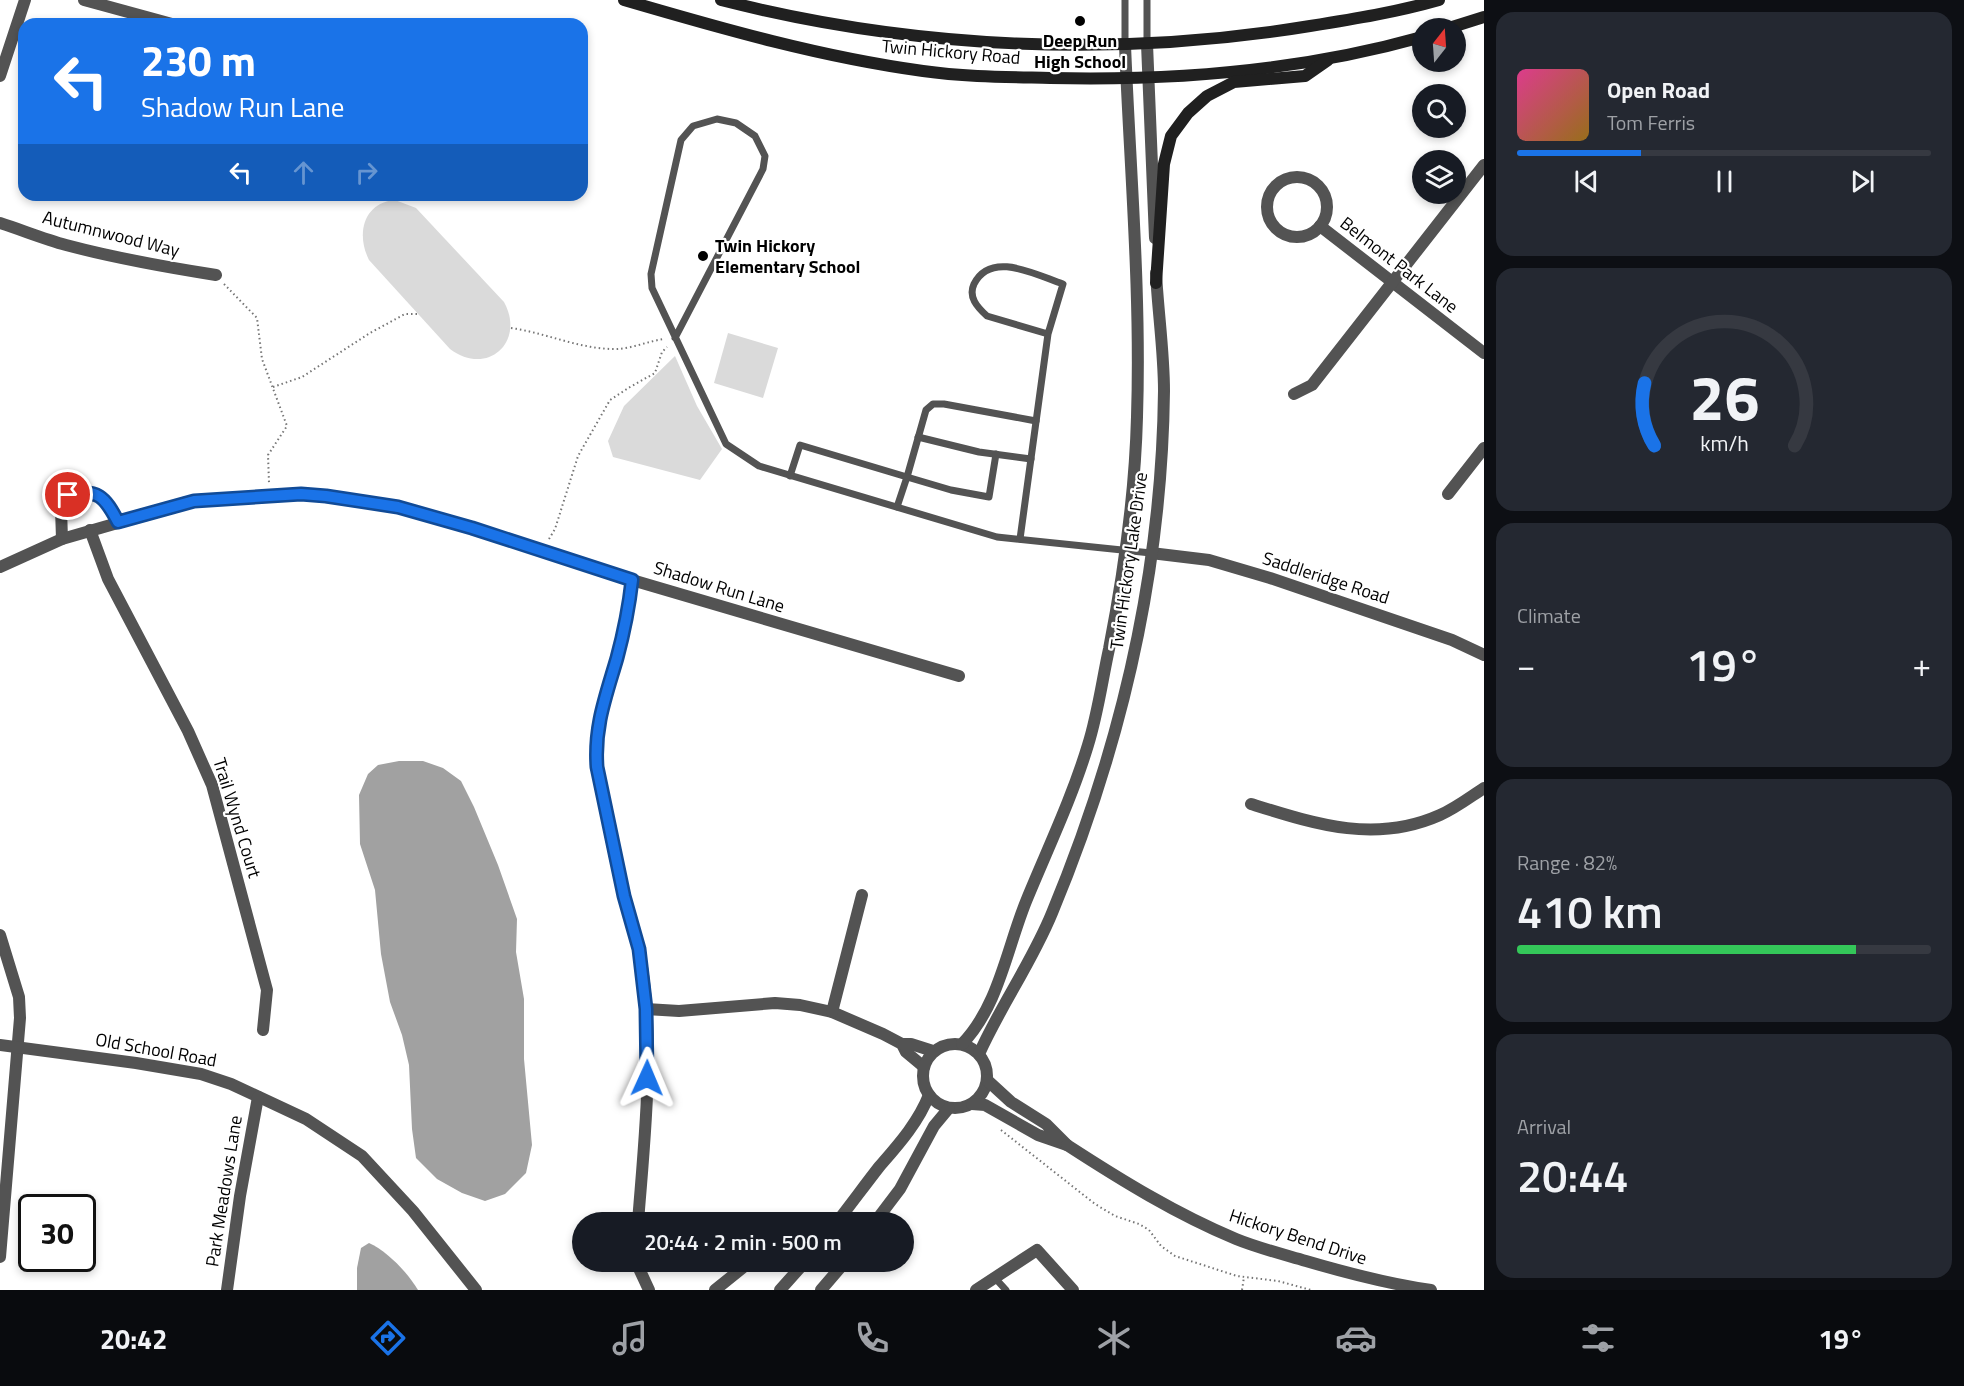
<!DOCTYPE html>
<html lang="en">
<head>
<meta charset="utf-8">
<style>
	:root { --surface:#171b24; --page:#242831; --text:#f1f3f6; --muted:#9ea1a6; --line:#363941; --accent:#1a73e8 }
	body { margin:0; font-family:"Titillium Web",sans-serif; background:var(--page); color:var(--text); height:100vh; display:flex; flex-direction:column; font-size:22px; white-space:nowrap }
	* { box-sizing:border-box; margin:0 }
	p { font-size:20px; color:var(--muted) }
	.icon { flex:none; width:33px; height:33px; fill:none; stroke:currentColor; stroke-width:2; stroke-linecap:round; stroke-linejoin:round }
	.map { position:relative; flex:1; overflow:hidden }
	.details { display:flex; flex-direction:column; gap:12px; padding:12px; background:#0d0f14; width:480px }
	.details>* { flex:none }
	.guide { position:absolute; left:18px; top:18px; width:570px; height:183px; border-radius:18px; box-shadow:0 3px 9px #0003; background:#1a73e8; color:#fff; overflow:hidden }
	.needle { width:39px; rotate:17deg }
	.tools { position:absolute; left:1412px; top:18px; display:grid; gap:12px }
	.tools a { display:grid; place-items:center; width:54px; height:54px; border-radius:50%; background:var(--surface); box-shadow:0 3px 9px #0003; font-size:30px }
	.speed { position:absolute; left:18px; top:1194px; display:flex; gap:12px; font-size:30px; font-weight:700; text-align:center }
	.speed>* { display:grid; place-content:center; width:78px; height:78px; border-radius:50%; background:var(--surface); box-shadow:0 3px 9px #0003; line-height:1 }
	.speed .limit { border:3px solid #111; border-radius:9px; background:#fff; color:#111 }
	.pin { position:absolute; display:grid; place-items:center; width:51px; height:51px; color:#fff; margin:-26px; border:3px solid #fff; border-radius:50%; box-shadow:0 2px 6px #0007 }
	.me { position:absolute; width:66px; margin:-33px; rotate:1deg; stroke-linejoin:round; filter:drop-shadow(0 0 4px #0008) }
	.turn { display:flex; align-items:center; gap:21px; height:126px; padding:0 24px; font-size:27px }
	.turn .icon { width:78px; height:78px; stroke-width:2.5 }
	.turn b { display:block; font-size:42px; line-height:51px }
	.lanes { display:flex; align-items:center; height:57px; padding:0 24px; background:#0003; justify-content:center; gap:30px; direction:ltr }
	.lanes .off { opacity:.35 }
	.big { font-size:45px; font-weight:600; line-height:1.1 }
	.details .widget { flex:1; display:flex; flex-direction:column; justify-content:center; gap:9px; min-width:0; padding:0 21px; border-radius:18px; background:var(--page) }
	.details .dial { align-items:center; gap:0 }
	.dial svg { height:156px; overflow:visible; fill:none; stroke:var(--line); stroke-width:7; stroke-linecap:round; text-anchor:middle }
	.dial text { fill:var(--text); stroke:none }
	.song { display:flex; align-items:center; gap:18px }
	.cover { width:72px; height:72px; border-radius:9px; background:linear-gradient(135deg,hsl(330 70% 55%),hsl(40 70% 35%)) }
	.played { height:6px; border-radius:3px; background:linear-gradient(90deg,var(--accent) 30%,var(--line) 30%) }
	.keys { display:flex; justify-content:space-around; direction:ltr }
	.heat { display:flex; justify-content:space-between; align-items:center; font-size:33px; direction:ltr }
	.charge { height:9px; border-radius:4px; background:linear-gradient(90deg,#34c759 82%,var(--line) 0) }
	.trip { position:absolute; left:572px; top:1212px; width:342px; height:60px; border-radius:30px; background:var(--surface); box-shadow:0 3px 9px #0003; font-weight:600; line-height:60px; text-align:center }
	.tab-bar { display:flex; height:96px; justify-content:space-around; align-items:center; background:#090b0e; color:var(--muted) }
	.tab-bar .icon { width:42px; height:42px }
	.tab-bar .current { color:var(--accent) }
	.tab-bar b { font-size:27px; color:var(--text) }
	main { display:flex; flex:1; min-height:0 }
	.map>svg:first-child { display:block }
	.green { fill:#dadada }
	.water { fill:#a1a1a1 }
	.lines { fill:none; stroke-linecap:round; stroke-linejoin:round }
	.path { stroke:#757575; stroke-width:2; stroke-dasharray:1.5 3; stroke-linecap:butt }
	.service { stroke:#535353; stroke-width:7 }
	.minor { stroke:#535353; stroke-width:12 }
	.tertiary { stroke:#535353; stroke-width:12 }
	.secondary { stroke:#202020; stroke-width:12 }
	.route-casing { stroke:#114b97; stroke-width:15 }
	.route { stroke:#1a73e8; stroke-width:10 }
	.poi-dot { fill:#000; stroke:#fff; stroke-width:2 }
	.labels { text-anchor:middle; stroke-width:4.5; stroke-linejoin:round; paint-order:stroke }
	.poi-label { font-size:18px; font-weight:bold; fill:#000; stroke:#fff }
	.street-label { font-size:18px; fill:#000; stroke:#fff }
</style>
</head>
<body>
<main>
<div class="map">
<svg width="1484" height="1290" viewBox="0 0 1484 1290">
	<rect width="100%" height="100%" fill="#fff"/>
	<g class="green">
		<path d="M395,200L416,208L504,302C526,342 487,377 450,349L369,260C356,234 363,203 395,200Z"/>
		<path d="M728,333L778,348L763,398L714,383Z"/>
		<path d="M675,356L697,406L722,449L700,480L613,457L608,441L624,406Z"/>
	</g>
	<g class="water">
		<path d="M399,761H423L443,768L461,781L474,807L498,865L517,919L516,952L524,999V1059L532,1145L526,1173L505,1194L485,1201L462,1193L437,1179L416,1158L412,1129L409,1065L402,1035L390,1002L381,954L375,890L360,844L359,795L368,774L378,765Z"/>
		<path d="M369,1243C387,1251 408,1273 418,1290H357V1268L361,1248Z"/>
	</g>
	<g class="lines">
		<g class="path">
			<path d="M224,284L257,318L262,359L287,426L268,455L269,483"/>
			<path d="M511,328C547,333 581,350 618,349C633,348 649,341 664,339"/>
			<path d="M273,387L302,377L370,333L405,314H418"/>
			<path d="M549,539L555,529L578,456L610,400L630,387L655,373L662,352L667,347"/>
			<path d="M1001,1130L1095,1204L1115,1216L1139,1224L1149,1230L1161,1246L1175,1256L1237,1276L1278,1281L1311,1290"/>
			<path d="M1242,1290L1244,1277"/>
		</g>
		<g class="service">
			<path d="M1147,0V44"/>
			<path d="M1125,45V0"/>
			<path d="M675,338L763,169L765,156L755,136L736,123L717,119L693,126L681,140L651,274L652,288L726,444L759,466L997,537L1151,553"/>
			<path d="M918,437L979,452L1031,459"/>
			<path d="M996,454L989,497L951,490L907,477L926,410L933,404H944L1036,421"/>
			<path d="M790,476L800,445L907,477L897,507"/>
			<path d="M1020,539L1048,334L1063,284C1036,275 991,250 974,284C968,297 977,307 987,316L1048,334"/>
			<path d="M995,1278L1006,1290"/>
		</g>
		<g class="minor">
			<path d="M84,0L172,24"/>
			<path d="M0,76L25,0"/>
			<circle cx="1297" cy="207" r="30"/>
			<path d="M0,223C22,230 44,239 66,245C115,258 165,267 216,275"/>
			<path d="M1320,226L1484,353"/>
			<path d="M1294,394L1312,385L1484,165"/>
			<path d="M1448,494L1484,448"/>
			<path d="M90,530L108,579L188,731L212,785L267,990L263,1030"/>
			<path d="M62,539L61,508L68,495C98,488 105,496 118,523"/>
			<path d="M1151,553L1209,560L1270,578L1452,640L1484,655"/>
			<path d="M0,567L62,539L194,501L301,494L326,496L397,507L473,528L632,580L959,676"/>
			<path d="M632,580C629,607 624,632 617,658C606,696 594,726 597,767C606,810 613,854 624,896C628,914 635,931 639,949C656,1039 645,1132 638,1222"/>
			<path d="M1251,804C1315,824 1375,844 1440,815C1456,808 1470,797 1484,788"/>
			<path d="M0,935L19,997L20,1018L0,1257"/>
			<path d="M646,1009L679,1011L775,1003L800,1005L832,1012L883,1034L902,1044L906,1052L924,1067"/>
			<path d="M832,1012L862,895"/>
			<path d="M902,1044H911L933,1051"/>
			<path d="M0,1045L136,1063L201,1074L231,1084L306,1119L362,1156L413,1211L476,1290"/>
			<path d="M636,1262L649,1290"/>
			<path d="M227,1290L240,1196L258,1097"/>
			<path d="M715,1290L746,1265V1262"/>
			<path d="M976,1290L1037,1250L1073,1290"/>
		</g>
		<g class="tertiary">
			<path d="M1147,44L1155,238"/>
			<circle cx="955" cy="1076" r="32"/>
			<path d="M962,1044C999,1006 1007,947 1027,899C1048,848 1072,798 1088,745C1098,713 1102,681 1109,649C1124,572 1135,495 1137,417C1141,293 1130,169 1125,45"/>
			<path d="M979,1054C1001,1005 1032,962 1052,913C1121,747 1162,570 1164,391C1164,352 1158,312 1156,273"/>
			<path d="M972,1104L985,1105L1038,1135L1067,1145L1046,1124L1011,1102L987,1080"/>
			<path d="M1067,1145C1121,1180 1176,1214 1236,1239C1258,1248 1282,1254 1306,1261C1347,1273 1388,1284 1431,1290"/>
			<path d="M837,1222C851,1204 865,1185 879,1167C898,1145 918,1123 929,1095"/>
			<path d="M875,1222L900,1189L934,1126L949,1108"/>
			<path d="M780,1290L805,1262"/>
			<path d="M821,1290L845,1262"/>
		</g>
		<g class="secondary">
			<path d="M624,0C723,29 821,57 923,71C965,77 1008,77 1050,78C1175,81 1301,71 1422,37"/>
			<path d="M721,0C913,49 1115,58 1310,26C1354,19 1397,12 1439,0"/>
			<path d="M1449,28L1484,17"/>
			<path d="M1156,283L1164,164L1171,136L1188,113L1207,96L1234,82L1305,76L1328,60"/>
		</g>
	</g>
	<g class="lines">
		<g class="route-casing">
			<path id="route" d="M68,495C98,488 105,497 118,522L194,501L301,494L326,496L398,507L472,528L632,580C629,607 624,632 617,658C606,696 594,726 597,767L624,896L639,949L646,1009L647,1078"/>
		</g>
		<use href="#route" class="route"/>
	</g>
	<g class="poi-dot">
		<circle cx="1080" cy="21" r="6"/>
		<circle cx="703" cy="256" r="6"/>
	</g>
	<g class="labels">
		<g class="poi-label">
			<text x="1080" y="47">Deep Run<tspan x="1080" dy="21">High School</tspan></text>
			<text x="715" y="252" text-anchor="start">Twin Hickory<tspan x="715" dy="21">Elementary School</tspan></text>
		</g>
		<g class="street-label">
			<text transform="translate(951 52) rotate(5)" y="6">Twin Hickory Road</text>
			<text transform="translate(111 234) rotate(14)" y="6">Autumnwood Way</text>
			<text transform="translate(1399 265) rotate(38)" y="6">Belmont Park Lane</text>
			<text transform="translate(1129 561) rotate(-82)" y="6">Twin Hickory Lake Drive</text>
			<text transform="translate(1326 578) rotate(18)" y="6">Saddleridge Road</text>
			<text transform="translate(719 587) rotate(17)" y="6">Shadow Run Lane</text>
			<text transform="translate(237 818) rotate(73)" y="6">Trail Wynd Court</text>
			<text transform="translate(156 1050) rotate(10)" y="6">Old School Road</text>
			<text transform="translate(224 1191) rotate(-81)" y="6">Park Meadows Lane</text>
			<text transform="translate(1298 1237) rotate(18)" y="6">Hickory Bend Drive</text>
		</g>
	</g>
</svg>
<div class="tools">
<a><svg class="needle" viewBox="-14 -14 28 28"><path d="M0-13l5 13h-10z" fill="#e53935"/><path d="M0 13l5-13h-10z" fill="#9ea1a6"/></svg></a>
<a><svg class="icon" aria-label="search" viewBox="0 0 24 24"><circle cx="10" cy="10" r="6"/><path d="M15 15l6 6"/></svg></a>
<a><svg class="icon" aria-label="layers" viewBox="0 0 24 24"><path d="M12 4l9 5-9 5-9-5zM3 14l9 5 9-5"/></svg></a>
</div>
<div class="speed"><div class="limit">30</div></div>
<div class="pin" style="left:68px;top:495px;background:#d93025"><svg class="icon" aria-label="arrive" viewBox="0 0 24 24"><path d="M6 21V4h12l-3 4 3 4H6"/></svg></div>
<svg class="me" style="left:647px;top:1078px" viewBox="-20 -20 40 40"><path d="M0-17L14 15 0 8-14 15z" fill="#1a73e8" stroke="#fff" stroke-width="4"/></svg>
<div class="trip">20:44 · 2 min · 500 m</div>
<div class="guide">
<div class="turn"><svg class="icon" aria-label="left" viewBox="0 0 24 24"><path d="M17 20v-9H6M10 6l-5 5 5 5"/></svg><div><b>230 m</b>Shadow Run Lane</div></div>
<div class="lanes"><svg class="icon" aria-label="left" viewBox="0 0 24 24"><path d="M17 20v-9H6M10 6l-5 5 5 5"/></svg><svg class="icon off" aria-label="ahead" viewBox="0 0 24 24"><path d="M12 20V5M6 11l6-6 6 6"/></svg><svg class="icon off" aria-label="right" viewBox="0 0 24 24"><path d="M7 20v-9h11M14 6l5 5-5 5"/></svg></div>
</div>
</div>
<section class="details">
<div class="widget">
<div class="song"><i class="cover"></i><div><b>Open Road</b><p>Tom Ferris</p></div></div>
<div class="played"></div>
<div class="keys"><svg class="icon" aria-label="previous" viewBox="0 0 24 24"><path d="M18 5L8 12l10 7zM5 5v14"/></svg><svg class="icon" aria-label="pause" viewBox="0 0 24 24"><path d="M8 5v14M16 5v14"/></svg><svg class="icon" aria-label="next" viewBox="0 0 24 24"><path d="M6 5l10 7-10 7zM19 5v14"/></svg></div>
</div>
<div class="widget dial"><svg viewBox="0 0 100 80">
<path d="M14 69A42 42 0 1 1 86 69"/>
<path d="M14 69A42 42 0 0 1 9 37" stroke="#1a73e8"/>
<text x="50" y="56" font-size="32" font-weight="700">26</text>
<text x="50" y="72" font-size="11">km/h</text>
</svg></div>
<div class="widget"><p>Climate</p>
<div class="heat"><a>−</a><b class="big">19°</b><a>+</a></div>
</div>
<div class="widget"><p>Range · 82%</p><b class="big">410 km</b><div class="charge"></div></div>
<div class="widget"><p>Arrival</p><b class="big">20:44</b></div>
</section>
</main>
<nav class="tab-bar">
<b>20:42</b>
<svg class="icon current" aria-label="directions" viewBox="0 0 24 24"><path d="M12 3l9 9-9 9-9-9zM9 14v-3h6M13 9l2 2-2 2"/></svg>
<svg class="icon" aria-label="music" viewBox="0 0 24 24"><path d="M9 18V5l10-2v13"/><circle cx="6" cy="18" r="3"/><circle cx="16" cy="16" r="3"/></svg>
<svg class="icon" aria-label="phone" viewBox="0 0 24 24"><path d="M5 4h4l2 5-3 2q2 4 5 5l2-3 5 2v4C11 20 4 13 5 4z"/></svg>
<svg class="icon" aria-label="climate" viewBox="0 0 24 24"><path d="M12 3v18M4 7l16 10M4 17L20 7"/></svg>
<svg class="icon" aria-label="car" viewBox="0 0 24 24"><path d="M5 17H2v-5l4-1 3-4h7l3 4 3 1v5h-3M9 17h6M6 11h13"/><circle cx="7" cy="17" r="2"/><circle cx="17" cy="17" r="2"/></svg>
<svg class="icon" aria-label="filters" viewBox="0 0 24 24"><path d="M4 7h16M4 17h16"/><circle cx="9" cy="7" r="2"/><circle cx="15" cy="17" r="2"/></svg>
<b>19°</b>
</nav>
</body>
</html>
